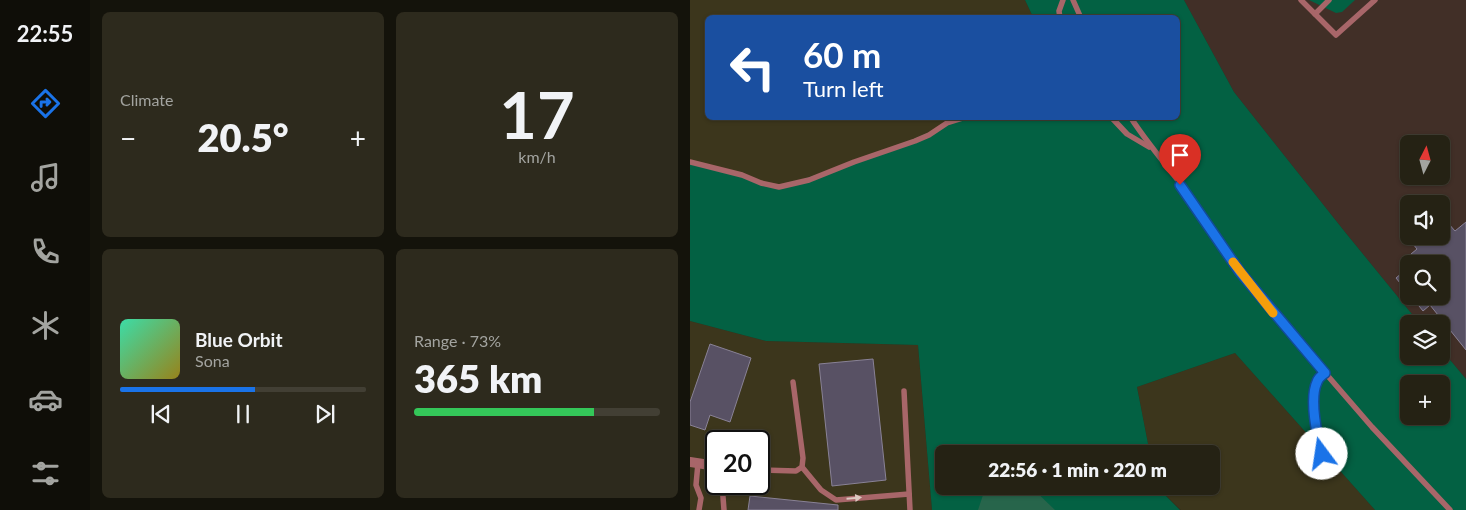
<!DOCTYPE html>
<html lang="en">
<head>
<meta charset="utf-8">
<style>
	:root { --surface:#252214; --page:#2d2a1d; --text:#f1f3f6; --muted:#a3a4a0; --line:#423f34; --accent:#1a73e8 }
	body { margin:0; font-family:Lato,sans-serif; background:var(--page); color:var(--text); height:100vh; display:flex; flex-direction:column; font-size:19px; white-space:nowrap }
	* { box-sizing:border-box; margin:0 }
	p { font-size:16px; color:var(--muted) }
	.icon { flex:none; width:28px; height:28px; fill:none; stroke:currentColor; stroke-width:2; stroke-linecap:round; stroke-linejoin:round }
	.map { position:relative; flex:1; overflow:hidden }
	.drawer { display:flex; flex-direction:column; gap:12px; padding:12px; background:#14130b; width:600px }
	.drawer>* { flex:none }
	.guide { position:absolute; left:15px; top:15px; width:475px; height:105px; border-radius:8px; box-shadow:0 1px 4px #0004,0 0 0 1px var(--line); background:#1a4fa0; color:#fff; overflow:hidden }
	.needle { width:32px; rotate:6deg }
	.fabs { position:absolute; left:710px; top:135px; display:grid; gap:10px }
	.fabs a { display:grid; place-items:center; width:50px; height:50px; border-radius:8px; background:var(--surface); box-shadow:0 1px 4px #0004,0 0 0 1px var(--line); font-size:25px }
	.speed { position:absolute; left:15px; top:430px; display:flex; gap:10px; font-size:25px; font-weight:700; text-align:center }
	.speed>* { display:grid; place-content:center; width:65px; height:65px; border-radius:50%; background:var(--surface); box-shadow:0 1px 4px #0004,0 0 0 1px var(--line); line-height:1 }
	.speed .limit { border:2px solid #111; border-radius:8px; background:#fff; color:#111 }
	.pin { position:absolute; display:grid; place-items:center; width:42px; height:42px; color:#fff; margin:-51px -21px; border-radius:50% 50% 50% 0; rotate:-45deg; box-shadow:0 0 5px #0007 }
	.pin .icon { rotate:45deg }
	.me { position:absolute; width:55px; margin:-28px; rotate:346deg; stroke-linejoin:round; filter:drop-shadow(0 0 4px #0008) }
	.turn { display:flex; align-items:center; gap:18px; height:105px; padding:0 15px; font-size:22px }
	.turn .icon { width:65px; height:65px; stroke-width:2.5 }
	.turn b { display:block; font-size:35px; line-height:42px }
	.big { font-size:38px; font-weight:800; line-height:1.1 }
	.drawer .tile { flex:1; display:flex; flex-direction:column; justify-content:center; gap:8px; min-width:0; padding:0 18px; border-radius:8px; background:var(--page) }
	.drawer .dial { align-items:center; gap:0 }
	.dial b { font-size:65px; line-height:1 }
	.song { display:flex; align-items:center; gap:15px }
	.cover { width:60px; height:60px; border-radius:8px; background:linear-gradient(135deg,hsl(160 70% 55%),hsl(50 70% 35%)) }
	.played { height:5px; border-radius:2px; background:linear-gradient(90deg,var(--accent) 55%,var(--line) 55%) }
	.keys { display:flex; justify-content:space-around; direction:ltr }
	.heat { display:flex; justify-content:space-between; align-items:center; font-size:28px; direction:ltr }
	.charge { height:8px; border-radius:4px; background:linear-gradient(90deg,#34c759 73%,var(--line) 0) }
	.drawer .tiles { flex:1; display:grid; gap:12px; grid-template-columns:repeat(2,1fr) }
	.trip { position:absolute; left:245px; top:445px; width:285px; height:50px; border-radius:8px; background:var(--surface); box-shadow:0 1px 4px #0004,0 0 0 1px var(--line); font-weight:800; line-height:50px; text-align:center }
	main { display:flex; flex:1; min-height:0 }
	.dock { display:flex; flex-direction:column; width:90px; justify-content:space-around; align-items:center; background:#0f0e08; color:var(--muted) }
	.dock .icon { width:35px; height:35px }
	.dock .active { color:var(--accent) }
	.dock b { font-size:22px; color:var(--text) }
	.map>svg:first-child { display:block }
	.commercial { fill:#412f27; fill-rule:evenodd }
	.built { fill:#3c361c; fill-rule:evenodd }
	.green { fill:#036143; fill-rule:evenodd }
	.forest { fill:#27654b }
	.building { fill:#585164; stroke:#898296 }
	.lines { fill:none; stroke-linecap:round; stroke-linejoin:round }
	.service { stroke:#a86669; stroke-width:5.5 }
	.minor { stroke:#a86669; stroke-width:10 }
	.oneway { fill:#dbc9c1 }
	.route-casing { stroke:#114b97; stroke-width:12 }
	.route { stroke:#1a73e8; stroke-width:9 }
	.slow { stroke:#f59e0b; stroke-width:9 }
</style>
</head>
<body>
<main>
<nav class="dock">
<b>22:55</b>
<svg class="icon active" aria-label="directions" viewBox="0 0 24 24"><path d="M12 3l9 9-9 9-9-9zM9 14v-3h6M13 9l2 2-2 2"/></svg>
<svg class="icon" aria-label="music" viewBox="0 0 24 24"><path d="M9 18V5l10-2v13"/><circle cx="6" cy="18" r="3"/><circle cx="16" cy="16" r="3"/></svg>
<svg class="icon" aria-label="phone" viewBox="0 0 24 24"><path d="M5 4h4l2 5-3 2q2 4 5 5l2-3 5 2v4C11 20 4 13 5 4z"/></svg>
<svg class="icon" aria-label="climate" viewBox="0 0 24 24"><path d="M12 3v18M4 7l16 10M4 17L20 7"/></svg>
<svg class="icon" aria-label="car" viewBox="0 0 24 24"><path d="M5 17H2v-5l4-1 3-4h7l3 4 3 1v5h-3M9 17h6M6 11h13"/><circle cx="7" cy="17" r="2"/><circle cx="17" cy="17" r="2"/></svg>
<svg class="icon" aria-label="filters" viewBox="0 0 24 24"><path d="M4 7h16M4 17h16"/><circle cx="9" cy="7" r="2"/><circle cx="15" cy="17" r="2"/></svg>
</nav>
<section class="drawer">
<div class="tiles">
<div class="tile"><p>Climate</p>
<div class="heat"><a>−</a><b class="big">20.5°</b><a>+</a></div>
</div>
<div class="tile dial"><b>17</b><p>km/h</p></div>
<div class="tile">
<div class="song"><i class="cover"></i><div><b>Blue Orbit</b><p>Sona</p></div></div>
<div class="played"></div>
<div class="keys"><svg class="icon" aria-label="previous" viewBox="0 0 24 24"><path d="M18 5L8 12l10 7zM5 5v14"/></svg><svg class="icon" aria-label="pause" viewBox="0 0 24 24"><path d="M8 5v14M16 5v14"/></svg><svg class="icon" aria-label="next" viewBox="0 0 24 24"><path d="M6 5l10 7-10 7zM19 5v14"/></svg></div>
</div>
<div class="tile"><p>Range · 73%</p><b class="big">365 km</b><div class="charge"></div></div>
</div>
</section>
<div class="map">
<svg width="776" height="510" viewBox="0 0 776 510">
	<rect width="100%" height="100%" fill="#312d1a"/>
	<path class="commercial" d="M494,0H776V379L751,349V324H730L655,232L544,92ZM719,144H751V176H719ZM719,204H751V236H719ZM719,264H751V296H719Z"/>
	<g class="built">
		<path d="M0,0H335L343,17L18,18V118H273L225,141L89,187L0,162Z"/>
		<path d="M0,321L76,341L228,345L242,510H0ZM26,441H69V484H26Z"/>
		<path d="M545,353L685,510H491L466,486H521V454H460L447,387Z"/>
	</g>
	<g class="green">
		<path d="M335,0H494L544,92L655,232L730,324H719V356H751V349L776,379V510H685L545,353L447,387L460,454H254V486H466L490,510H242L228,345L76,341L0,321V162L89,187L183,156L273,118H488V18L343,17ZM719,384H751V416H719Z"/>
		<path d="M619,0H665L652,12L646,13Z"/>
	</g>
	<path class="forest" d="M296,486H340L365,510H288Z"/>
	<g class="building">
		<path d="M751,215L765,231L776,222V350L740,305L733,311L721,296H751V264H730L721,254L727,249L723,244L732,236H751Z"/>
		<path d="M719,267V294L706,278Z"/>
		<path d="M20,344L61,358L40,422L20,415L15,430L0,425V402Z"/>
		<path d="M183,359L196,480L142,486L129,364Z"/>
		<path d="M60,496L148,505V510H58Z"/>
	</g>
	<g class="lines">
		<g class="service">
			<path d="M383,0L391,18"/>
			<path d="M611,0L646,35L685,0"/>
			<path d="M625,14L639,0"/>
			<path d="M370,18L369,11L373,0"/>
			<path d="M422,118L437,134L459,147"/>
			<path d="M441,118C459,146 482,171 501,198C523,230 543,264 567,294L682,427L760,510"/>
			<path d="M0,162L52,175L71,183L89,187L119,180L164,162L225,141L239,135L257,123L273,118"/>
			<path d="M214,391L220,510"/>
			<path d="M620,459L631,462L632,454L627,434L624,402L627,381L635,373"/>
			<path d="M8,463L6,485L11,498L9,510"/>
			<path d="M112,467L131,490L146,500L219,494"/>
			<path d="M69,470L106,471L112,467L113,458L103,382"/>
			<path d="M32,484L34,510"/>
		</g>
		<path class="minor" d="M0,462L26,466"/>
	</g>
	<defs><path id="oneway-solid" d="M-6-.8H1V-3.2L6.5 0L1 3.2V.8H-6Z" transform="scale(1.25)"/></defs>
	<use class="oneway" href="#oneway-solid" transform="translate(164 498) rotate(-5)"/>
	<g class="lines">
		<g class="route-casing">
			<path id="route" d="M490,185L550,272L635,373C632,375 628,379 627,382C619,399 627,436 632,454"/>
		</g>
		<use href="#route" class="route"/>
		<path class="slow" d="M543,262L583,313"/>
	</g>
</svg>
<div class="fabs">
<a><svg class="needle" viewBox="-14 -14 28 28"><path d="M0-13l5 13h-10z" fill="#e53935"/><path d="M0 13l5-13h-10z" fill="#a3a4a0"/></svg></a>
<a><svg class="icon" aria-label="sound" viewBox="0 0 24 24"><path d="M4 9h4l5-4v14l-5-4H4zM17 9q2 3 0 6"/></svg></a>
<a><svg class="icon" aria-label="search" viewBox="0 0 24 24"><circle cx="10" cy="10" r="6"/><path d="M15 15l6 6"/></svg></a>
<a><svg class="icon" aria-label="layers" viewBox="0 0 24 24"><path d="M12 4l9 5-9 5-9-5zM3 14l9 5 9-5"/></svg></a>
<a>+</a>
</div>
<div class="speed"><div class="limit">20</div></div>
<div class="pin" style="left:490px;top:185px;background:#d93025"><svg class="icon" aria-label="arrive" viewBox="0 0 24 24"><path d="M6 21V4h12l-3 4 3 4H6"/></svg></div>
<svg class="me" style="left:632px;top:454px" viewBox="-20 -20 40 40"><circle r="19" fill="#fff"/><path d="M0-13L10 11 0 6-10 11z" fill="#1a73e8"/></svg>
<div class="trip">22:56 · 1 min · 220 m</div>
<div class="guide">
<div class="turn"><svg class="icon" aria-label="left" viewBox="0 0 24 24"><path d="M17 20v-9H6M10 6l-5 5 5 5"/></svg><div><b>60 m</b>Turn left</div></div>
</div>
</div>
</main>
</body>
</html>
